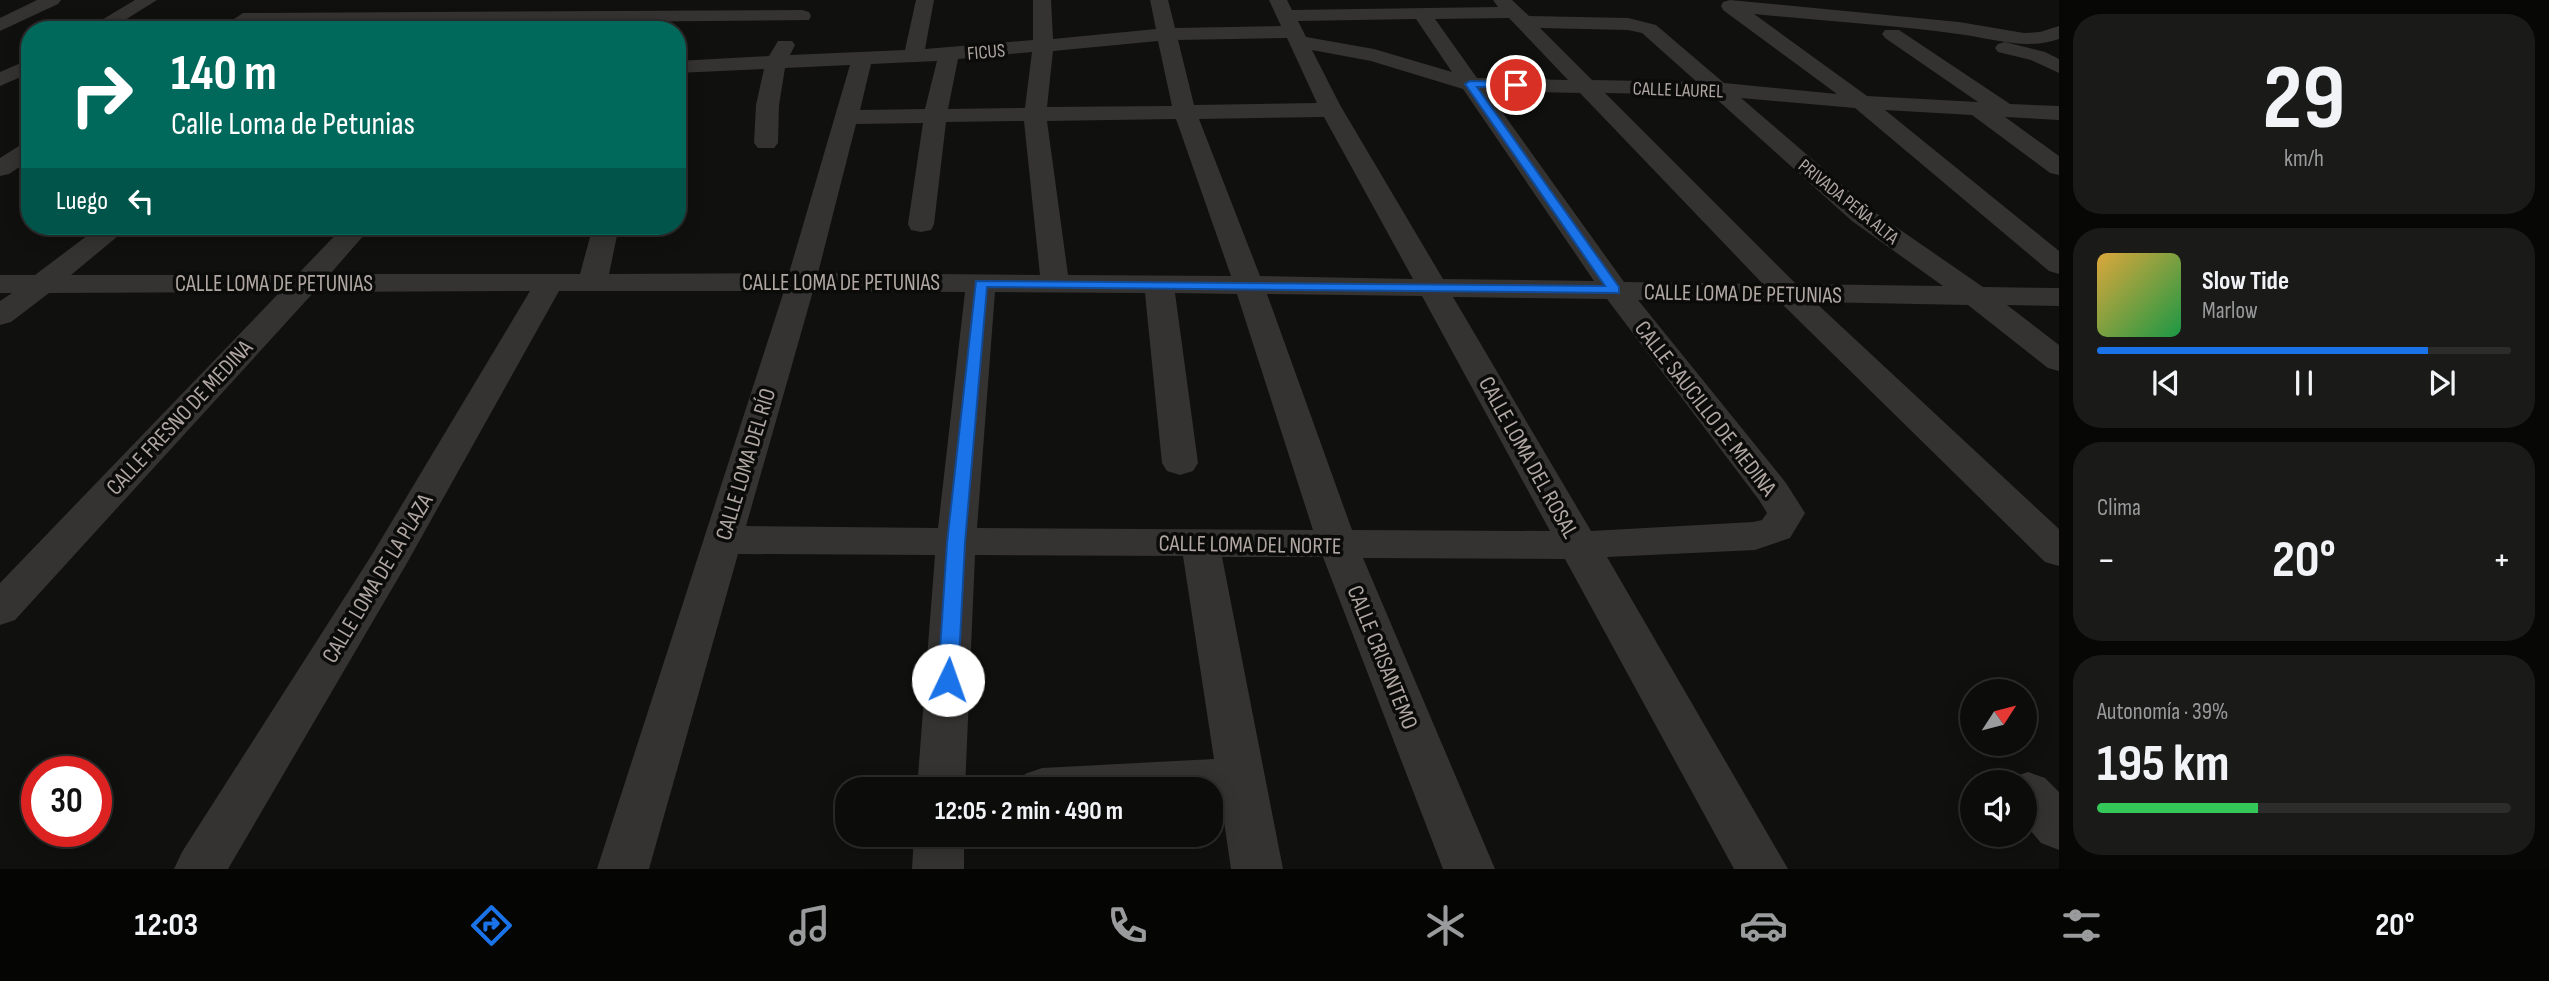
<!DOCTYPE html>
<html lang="es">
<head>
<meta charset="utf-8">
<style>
	:root { --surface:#0c0c0b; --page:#1a1a19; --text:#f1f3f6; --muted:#9a9b9d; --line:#2c2c2c; --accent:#1a73e8 }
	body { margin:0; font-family:"Sofia Sans Condensed",sans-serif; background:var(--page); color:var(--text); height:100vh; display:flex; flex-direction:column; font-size:26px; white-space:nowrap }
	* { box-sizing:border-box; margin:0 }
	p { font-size:23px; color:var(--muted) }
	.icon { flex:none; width:38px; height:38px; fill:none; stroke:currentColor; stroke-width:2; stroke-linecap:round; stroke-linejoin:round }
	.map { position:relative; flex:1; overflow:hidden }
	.drawer { display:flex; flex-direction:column; gap:14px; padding:14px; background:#070706; width:490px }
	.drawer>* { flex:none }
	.guide { position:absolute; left:21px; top:21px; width:665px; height:214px; border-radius:28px; box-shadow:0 4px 18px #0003,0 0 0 2px var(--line); background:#00695c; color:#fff; overflow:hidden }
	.needle { width:46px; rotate:54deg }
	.controls { position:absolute; left:1960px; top:679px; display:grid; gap:14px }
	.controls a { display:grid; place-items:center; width:77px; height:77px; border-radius:50%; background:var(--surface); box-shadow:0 4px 18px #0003,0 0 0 2px var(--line); font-size:35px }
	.speed { position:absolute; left:21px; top:756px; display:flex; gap:14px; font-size:35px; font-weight:700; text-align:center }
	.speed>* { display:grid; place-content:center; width:91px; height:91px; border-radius:50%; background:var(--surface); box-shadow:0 4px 18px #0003,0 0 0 2px var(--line); line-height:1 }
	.speed .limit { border:10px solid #d22; background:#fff; color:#111 }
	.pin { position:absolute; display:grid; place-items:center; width:60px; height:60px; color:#fff; margin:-30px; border:4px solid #fff; border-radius:50%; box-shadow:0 2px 7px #0007 }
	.me { position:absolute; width:77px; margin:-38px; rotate:3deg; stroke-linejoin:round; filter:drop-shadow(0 0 5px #0008) }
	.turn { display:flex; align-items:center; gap:24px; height:147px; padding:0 35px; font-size:32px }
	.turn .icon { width:91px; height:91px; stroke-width:2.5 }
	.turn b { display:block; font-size:49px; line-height:60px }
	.then { display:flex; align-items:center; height:66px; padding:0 35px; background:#0003; gap:14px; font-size:26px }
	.big { font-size:52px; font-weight:700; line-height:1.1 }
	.drawer .tile { flex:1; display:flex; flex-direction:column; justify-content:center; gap:10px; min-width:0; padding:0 24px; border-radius:28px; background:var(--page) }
	.drawer .dial { align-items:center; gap:0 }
	.dial b { font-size:91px; line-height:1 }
	.song { display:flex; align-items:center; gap:21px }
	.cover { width:84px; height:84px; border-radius:10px; background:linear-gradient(135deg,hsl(40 70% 55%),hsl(140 70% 35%)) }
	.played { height:7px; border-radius:4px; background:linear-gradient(90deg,var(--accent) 80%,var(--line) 80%) }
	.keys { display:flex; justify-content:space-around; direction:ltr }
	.heat { display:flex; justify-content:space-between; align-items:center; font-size:38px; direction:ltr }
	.charge { height:10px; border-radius:5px; background:linear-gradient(90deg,#34c759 39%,var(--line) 0) }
	.trip { position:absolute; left:835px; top:777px; width:388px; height:70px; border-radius:28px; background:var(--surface); box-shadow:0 4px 18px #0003,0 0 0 2px var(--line); font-weight:700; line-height:70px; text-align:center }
	.dock { display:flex; height:112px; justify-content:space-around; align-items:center; background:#050504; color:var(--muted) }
	.dock .icon { width:49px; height:49px }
	.dock .on { color:var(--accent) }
	.dock b { font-size:32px; color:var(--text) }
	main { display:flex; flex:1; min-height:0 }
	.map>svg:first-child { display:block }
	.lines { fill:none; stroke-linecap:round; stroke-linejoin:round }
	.minor { fill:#353331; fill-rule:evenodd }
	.route { fill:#1a73e8; stroke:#114b97; stroke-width:2 }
	.labels { text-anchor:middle; stroke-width:7; stroke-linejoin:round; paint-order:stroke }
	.far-street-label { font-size:19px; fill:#b0a7a2; stroke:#0b0b0a }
	.street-label { font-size:23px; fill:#b0a7a2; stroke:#0b0b0a }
</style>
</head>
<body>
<main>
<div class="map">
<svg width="2059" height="869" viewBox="0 0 2059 869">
	<rect width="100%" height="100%" fill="#10100f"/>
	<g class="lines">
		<g class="minor">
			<path d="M37,0H61L58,4L0,31V18Z"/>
			<path d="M135,0H157L109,30H85Z"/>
			<path d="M916,0H934L925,49L1033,40V0H1051L1053,39L1156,29L1150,0H1168L1175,28L1281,26L1269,0H1287L1292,10L1498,7L1493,0H1512L1529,16L1628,18L1656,25L1724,83L1837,94L1723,10L1721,6L1723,2L1730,0L1959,22L2024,33L2040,32L2059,26V39C2026,51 1992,38 1958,34C1891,25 1822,21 1754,14L1867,96L1978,102L1885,38L1882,34L1885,30H1899L2010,104L2059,106V120L2005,117L2059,156V175L2050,173L1972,115L1885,110L2059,251V274L2049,271L1855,108L1741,98L1870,209L1983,287L2059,288V306L2007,305L2059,345V371L2048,368L1968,305L1815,302L2059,529V566L2045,562L1780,302L1638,300L1786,483L1805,513L1790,538L1755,550L1607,557L1788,869H1734L1565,559L1363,558L1495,869H1443L1323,557H1222L1283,869H1231L1221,801L1211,802V789H1018L1025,774L1042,768L1214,759L1183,556L975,555L965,789H917L935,555L738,554L649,869H597L784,291H559L407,563L228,869H174L182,852L373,553L530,291L314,292L15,620L0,625V583L280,292L49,293L11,322L0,325V301L12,293H0V275H35L100,226H130L71,275H297L344,226H372L330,274H580L593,226H619L609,274L789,273L850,65L785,68L779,105L778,143L774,148H758L754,143L756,105L764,69L677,73V61L769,56L778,41H792L795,45L790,55L905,50ZM1509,18L1568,80L1477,78L1435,19ZM1416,19L1452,72L1374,49L1306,37L1298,21ZM1540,28L1628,30L1642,33L1697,82L1592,80ZM1287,38L1317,103L1194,105L1178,40ZM1158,41L1172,106L1047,107L1053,51ZM1312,50L1371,61L1463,89L1594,281L1443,279L1340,105ZM1032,52L1025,108L948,109L958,59ZM937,61L925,109L860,110L871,64ZM1487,91L1580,93L1763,284L1624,282ZM1605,93L1712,95L1852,221L1943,286L1796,284ZM1324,117L1413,279L1260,276L1199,119ZM1176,119L1231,276L1068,275L1047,121ZM1024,121L1040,275L818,273L856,124L923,123L908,224L911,230L921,232L931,230L934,224L946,122ZM813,291L965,292L938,528L746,526ZM995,292L1145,293L1162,463L1167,471L1180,475L1193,471L1198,463L1175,293L1237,294L1313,530L977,528ZM1267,294L1422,296L1550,531L1352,530ZM1453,297L1607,299L1759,500L1767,513L1762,520L1753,522L1591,531Z"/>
			<path d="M802,10L809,12L811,16L809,20L243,25L234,19L243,13Z"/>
			<path d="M2005,42L2045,52L2059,59V73L2031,60L1998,52L1995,48L1998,44Z"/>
			<path d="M30,59V73L0,86V72Z"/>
			<path d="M30,142V160L9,174L0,176V158L22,144Z"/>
			<path d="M2028,772L2045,778L2059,792V850L2041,843L2025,824V782H2009L2011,778Z"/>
			<path d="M914,835H964V869H912Z"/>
		</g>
	</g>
	<path class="route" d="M1470,81L1519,82L1521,85L1516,87H1477L1619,287V293L987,287L965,543L958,680L955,685L948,688L941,685L938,680L947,543L976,281L1605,286L1465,84Z"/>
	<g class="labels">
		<g class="far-street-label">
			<text transform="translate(986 51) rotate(-5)" y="7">FICUS</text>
			<text transform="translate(1678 89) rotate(2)" y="7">CALLE LAUREL</text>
			<text transform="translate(1849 201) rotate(39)" y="7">PRIVADA PEÑA ALTA</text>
		</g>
		<g class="street-label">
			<text x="841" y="290">CALLE LOMA DE PETUNIAS</text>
			<text x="274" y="291">CALLE LOMA DE PETUNIAS</text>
			<text transform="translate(1743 293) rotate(1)" y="8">CALLE LOMA DE PETUNIAS</text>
			<text transform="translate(1706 408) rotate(52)" y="8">CALLE SAUCILLO DE MEDINA</text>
			<text transform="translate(179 417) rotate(-47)" y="8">CALLE FRESNO DE MEDINA</text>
			<text transform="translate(1529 457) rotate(61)" y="8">CALLE LOMA DEL ROSAL</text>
			<text transform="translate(745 464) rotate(-73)" y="8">CALLE LOMA DEL RÍO</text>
			<text transform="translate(1250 544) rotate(1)" y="8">CALLE LOMA DEL NORTE</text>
			<text transform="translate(377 578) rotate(-59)" y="8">CALLE LOMA DE LA PLAZA</text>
			<text transform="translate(1383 657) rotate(68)" y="8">CALLE CRISANTEMO</text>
		</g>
	</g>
</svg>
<div class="controls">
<a><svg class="needle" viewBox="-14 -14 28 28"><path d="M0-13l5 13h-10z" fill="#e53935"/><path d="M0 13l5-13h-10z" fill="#9a9b9d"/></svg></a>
<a><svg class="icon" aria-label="sound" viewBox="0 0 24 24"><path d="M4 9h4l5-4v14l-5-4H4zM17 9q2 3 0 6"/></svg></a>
</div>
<div class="speed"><div class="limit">30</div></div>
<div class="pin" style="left:1516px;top:85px;background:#d93025"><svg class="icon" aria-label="arrive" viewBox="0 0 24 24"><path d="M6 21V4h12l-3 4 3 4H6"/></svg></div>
<svg class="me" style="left:948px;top:680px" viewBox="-20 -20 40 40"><circle r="19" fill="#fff"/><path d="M0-13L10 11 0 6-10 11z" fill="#1a73e8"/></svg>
<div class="trip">12:05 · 2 min · 490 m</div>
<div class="guide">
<div class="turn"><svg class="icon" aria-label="right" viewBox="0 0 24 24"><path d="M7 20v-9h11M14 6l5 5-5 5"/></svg><div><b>140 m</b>Calle Loma de Petunias</div></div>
<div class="then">Luego<svg class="icon" aria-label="left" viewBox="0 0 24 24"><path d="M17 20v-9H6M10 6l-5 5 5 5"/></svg></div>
</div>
</div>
<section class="drawer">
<div class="tile dial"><b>29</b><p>km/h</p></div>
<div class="tile">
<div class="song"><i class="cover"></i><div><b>Slow Tide</b><p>Marlow</p></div></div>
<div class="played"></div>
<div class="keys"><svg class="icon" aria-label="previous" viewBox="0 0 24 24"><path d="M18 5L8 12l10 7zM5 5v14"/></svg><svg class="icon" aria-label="pause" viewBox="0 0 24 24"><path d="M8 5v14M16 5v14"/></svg><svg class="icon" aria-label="next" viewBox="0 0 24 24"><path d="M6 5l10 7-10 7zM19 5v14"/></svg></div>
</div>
<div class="tile"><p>Clima</p>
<div class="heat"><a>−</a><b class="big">20°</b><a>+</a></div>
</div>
<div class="tile"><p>Autonomía · 39%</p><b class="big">195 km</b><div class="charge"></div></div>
</section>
</main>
<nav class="dock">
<b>12:03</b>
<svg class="icon on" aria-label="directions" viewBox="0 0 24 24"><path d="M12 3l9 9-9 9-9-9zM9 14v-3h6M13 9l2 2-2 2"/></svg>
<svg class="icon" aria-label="music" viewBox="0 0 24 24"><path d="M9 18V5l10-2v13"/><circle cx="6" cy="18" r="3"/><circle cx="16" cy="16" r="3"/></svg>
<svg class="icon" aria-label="phone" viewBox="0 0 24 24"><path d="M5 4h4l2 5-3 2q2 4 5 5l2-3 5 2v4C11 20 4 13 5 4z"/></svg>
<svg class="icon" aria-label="climate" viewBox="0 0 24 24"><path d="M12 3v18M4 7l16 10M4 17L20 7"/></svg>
<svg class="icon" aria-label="car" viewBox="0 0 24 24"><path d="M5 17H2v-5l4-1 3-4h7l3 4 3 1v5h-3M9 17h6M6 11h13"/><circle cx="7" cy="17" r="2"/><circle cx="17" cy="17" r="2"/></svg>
<svg class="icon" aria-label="filters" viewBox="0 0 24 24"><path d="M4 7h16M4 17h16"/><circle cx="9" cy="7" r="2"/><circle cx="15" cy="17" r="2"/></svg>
<b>20°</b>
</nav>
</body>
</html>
